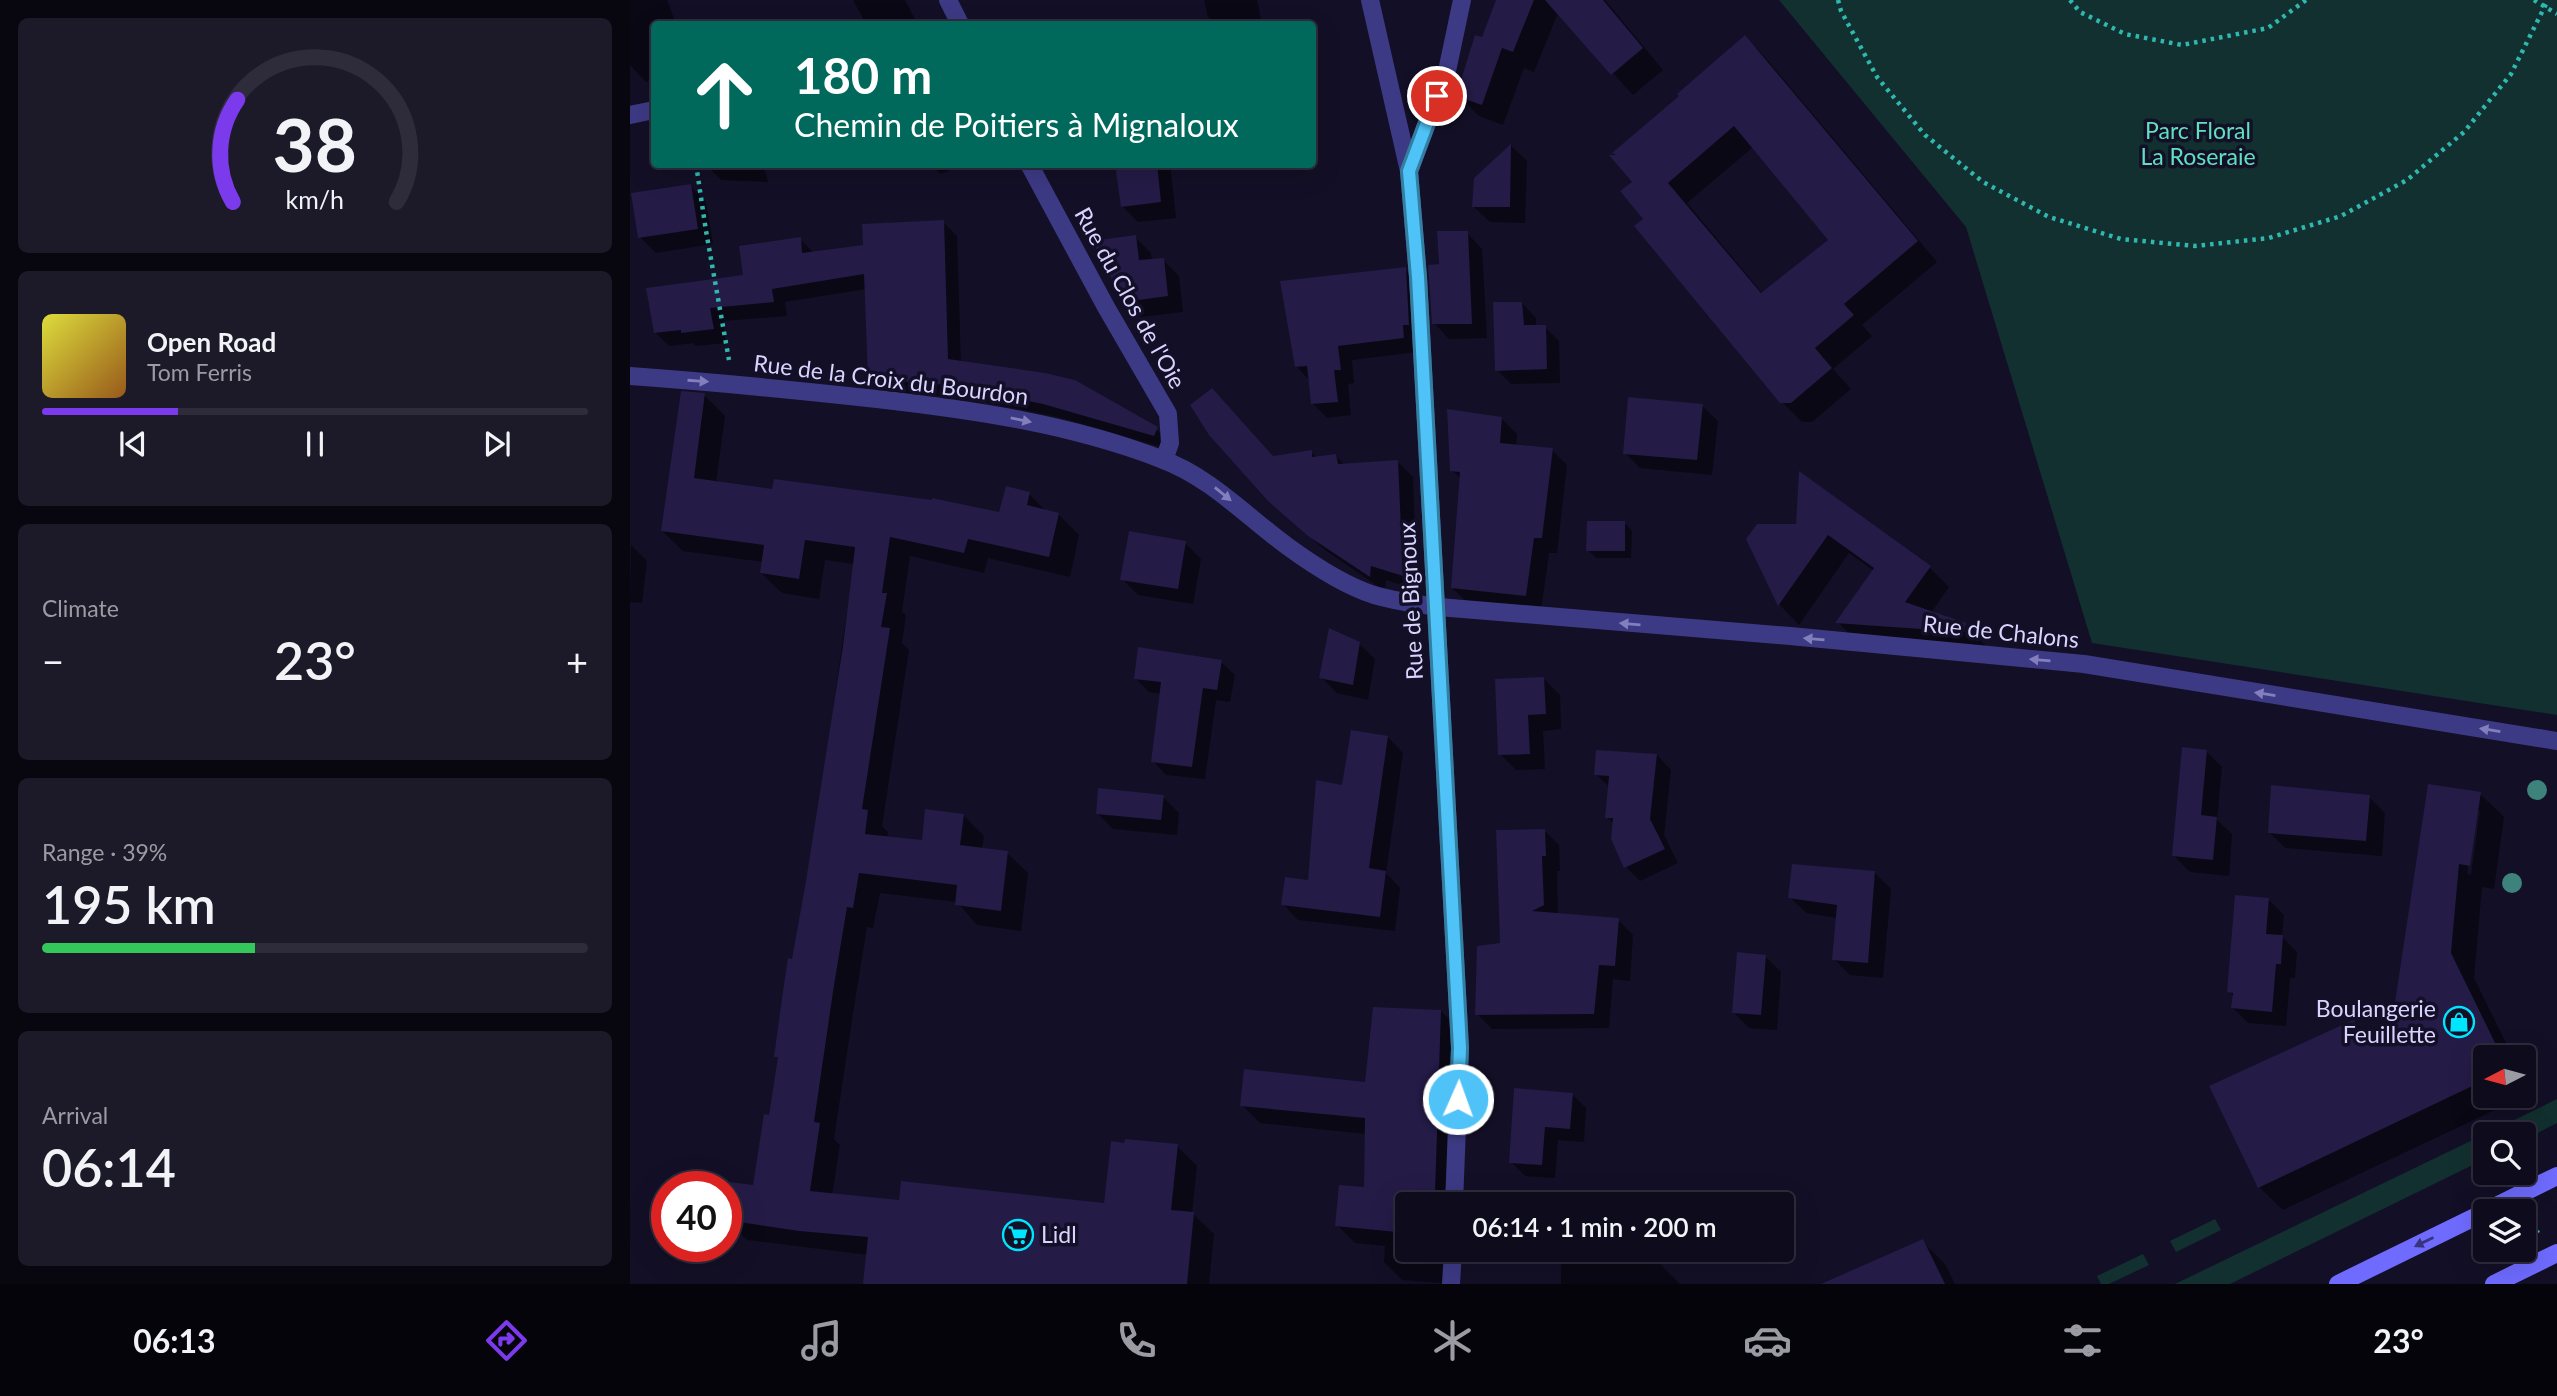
<!DOCTYPE html>
<html lang="en">
<head>
<meta charset="utf-8">
<style>
	:root { --surface:#0e0b1c; --page:#1c1929; --text:#f1f3f6; --muted:#9b9ba3; --line:#2e2b3b; --accent:#7c3aed }
	body { margin:0; font-family:Lato,sans-serif; background:var(--page); color:var(--text); height:100vh; display:flex; flex-direction:column; font-size:26px; white-space:nowrap }
	* { box-sizing:border-box; margin:0 }
	p { font-size:23px; color:var(--muted) }
	.icon { flex:none; width:38px; height:38px; fill:none; stroke:currentColor; stroke-width:2; stroke-linecap:round; stroke-linejoin:round }
	.map { position:relative; flex:1; overflow:hidden }
	.panel { display:flex; flex-direction:column; gap:18px; padding:18px; background:#08060f; width:630px }
	.panel>* { flex:none }
	.banner { position:absolute; left:21px; top:21px; width:665px; height:147px; border-radius:7px; box-shadow:0 7px 28px #0002,0 0 0 2px var(--line); background:#00695c; color:#fff; overflow:hidden }
	.needle { width:46px; rotate:264deg }
	.buttons { position:absolute; left:1843px; top:1045px; display:grid; gap:14px }
	.buttons a { display:grid; place-items:center; width:63px; height:63px; border-radius:7px; background:var(--surface); box-shadow:0 7px 28px #0002,0 0 0 2px var(--line); font-size:35px }
	.speed { position:absolute; left:21px; top:1171px; display:flex; gap:14px; font-size:35px; font-weight:700; text-align:center }
	.speed>* { display:grid; place-content:center; width:91px; height:91px; border-radius:50%; background:var(--surface); box-shadow:0 7px 28px #0002,0 0 0 2px var(--line); line-height:1 }
	.speed .limit { border:10px solid #d22; background:#fff; color:#111 }
	.pin { position:absolute; display:grid; place-items:center; width:60px; height:60px; color:#fff; margin:-30px; border:4px solid #fff; border-radius:50%; box-shadow:0 2px 7px #0007 }
	.me { position:absolute; width:77px; margin:-38px; rotate:2deg; stroke-linejoin:round; filter:drop-shadow(0 0 5px #0008) }
	.turn { display:flex; align-items:center; gap:24px; height:147px; padding:0 28px; font-size:32px }
	.turn .icon { width:91px; height:91px; stroke-width:2.5 }
	.turn b { display:block; font-size:49px; line-height:60px }
	.big { font-size:52px; font-weight:600; line-height:1.1 }
	.panel .widget { flex:1; display:flex; flex-direction:column; justify-content:center; gap:10px; min-width:0; padding:0 24px; border-radius:10px; background:var(--page) }
	.panel .dial { align-items:center; gap:0 }
	.dial svg { height:182px; overflow:visible; fill:none; stroke:var(--line); stroke-width:7; stroke-linecap:round; text-anchor:middle }
	.dial text { fill:var(--text); stroke:none }
	.song { display:flex; align-items:center; gap:21px }
	.cover { width:84px; height:84px; border-radius:10px; background:linear-gradient(135deg,hsl(60 70% 55%),hsl(30 70% 35%)) }
	.played { height:7px; border-radius:4px; background:linear-gradient(90deg,var(--accent) 25%,var(--line) 25%) }
	.keys { display:flex; justify-content:space-around; direction:ltr }
	.heat { display:flex; justify-content:space-between; align-items:center; font-size:38px; direction:ltr }
	.charge { height:10px; border-radius:5px; background:linear-gradient(90deg,#34c759 39%,var(--line) 0) }
	.trip { position:absolute; left:765px; top:1192px; width:399px; height:70px; border-radius:7px; background:var(--surface); box-shadow:0 7px 28px #0002,0 0 0 2px var(--line); font-weight:600; line-height:70px; text-align:center }
	.dock { display:flex; height:112px; justify-content:space-around; align-items:center; background:#06040b; color:var(--muted) }
	.dock .icon { width:49px; height:49px }
	.dock .on { color:var(--accent) }
	.dock b { font-size:32px; color:var(--text) }
	main { display:flex; flex:1; min-height:0 }
	.map>svg:first-child { display:block }
	.green { fill:#12302f }
	.shadow { fill:#0007; fill-rule:evenodd }
	.building { fill:#241b47; fill-rule:evenodd }
	.lines { fill:none; stroke-linecap:round; stroke-linejoin:round }
	.path { stroke:#2fb8b0; stroke-width:4.5; stroke-dasharray:3.5 5; stroke-linecap:butt }
	.minor { stroke:#3d3a85; stroke-width:18 }
	.tertiary { stroke:#3d3a85; stroke-width:18 }
	.secondary { stroke:#6f6bff; stroke-width:18 }
	.tree { fill:#3d827b }
	.oneway { fill:#837fbc }
	.oneway2 { fill:#38347d }
	.route-casing { stroke:#337fa1; stroke-width:18 }
	.route { stroke:#4fc3f7; stroke-width:12 }
	.labels { text-anchor:middle; stroke-width:7; stroke-linejoin:round; paint-order:stroke }
	.park-label { font-size:23px; fill:#5fe0c0; stroke:#130f26 }
	.street-label { font-size:23px; fill:#d9d4ff; stroke:#130f26 }
	.poi-label { font-size:23px; fill:#d9d4ff; stroke:#130f26; text-anchor:end }
</style>
</head>
<body>
<main>
<section class="panel">
<div class="widget dial"><svg viewBox="0 0 100 80">
<path d="M14 69A42 42 0 1 1 86 69"/>
<path d="M14 69A42 42 0 0 1 16 24" stroke="#7c3aed"/>
<text x="50" y="56" font-size="32" font-weight="700">38</text>
<text x="50" y="72" font-size="11">km/h</text>
</svg></div>
<div class="widget">
<div class="song"><i class="cover"></i><div><b>Open Road</b><p>Tom Ferris</p></div></div>
<div class="played"></div>
<div class="keys"><svg class="icon" aria-label="previous" viewBox="0 0 24 24"><path d="M18 5L8 12l10 7zM5 5v14"/></svg><svg class="icon" aria-label="pause" viewBox="0 0 24 24"><path d="M8 5v14M16 5v14"/></svg><svg class="icon" aria-label="next" viewBox="0 0 24 24"><path d="M6 5l10 7-10 7zM19 5v14"/></svg></div>
</div>
<div class="widget"><p>Climate</p>
<div class="heat"><a>−</a><b class="big">23°</b><a>+</a></div>
</div>
<div class="widget"><p>Range · 39%</p><b class="big">195 km</b><div class="charge"></div></div>
<div class="widget"><p>Arrival</p><b class="big">06:14</b></div>
</section>
<div class="map">
<svg width="1927" height="1284" viewBox="0 0 1927 1284">
	<rect width="100%" height="100%" fill="#130f26"/>
	<g class="green">
		<path d="M1149,0H1927V715L1462,643L1336,227Z"/>
		<path d="M1927,1099V1123L1894,1140V1134H1856Z"/>
		<path d="M1855,1134V1159L1600,1284H1545Z"/>
		<path d="M1585,1219L1591,1230L1546,1252L1540,1241Z"/>
		<path d="M1513,1254L1519,1265L1479,1284H1471L1467,1276Z"/>
	</g>
	<g class="shadow">
		<path d="M0,0H37L46,24H24V79L16,82L0,65Z"/>
		<path d="M223,0H275L286,21L282,24H236Z"/>
		<path d="M574,0H627L632,24H585L578,17Z"/>
		<path d="M868,0H975L1033,70L1003,95L928,13L904,72L894,68L873,125L849,116L828,95Z"/>
		<path d="M1115,37L1135,57L1307,262L1232,325L1242,336L1203,369L1221,389L1182,422H1172L1152,402L1016,219L1004,182L985,153L1052,96ZM1123,147L1201,240L1133,294L1057,203Z"/>
		<path d="M881,146L897,161L895,223L860,222L844,207L846,178Z"/>
		<path d="M76,164H133L138,182L91,180Z"/>
		<path d="M301,164H336L310,174Z"/>
		<path d="M487,164H540L546,218L508,222L492,206Z"/>
		<path d="M60,186L76,202L83,244L26,253L10,237Z"/>
		<path d="M313,222L327,236L331,362L526,429L540,442L538,449L428,417L334,398L253,392L239,379L236,289L155,302L157,316L93,321L96,343L66,346L63,343L39,346L25,332L170,239L184,253L234,246Z"/>
		<path d="M837,233L852,249L857,338L819,339L804,323L811,266Z"/>
		<path d="M505,237L521,253L522,261L533,260L549,276L553,312L511,317L495,300Z"/>
		<path d="M775,269L789,283L787,352L722,360L724,383L718,384L721,415L697,418L682,403L680,381L666,366Z"/>
		<path d="M892,303L906,318V327H915L929,341L930,383L881,384L867,370Z"/>
		<path d="M74,395L95,416L86,483L144,491L370,514L399,494L417,512L429,515L449,535L440,577L358,558L354,573L280,556L272,612L276,615L272,643L279,650L252,826L258,832L257,838L293,842L334,816L354,836L352,849L377,853L398,873L391,931L347,925L327,902L250,893L243,928L237,927L224,1007L204,1139L210,1145L202,1195L271,1201L476,1204L547,1146L567,1166L562,1213L584,1234L579,1284H235L238,1255L117,1240L96,1219L125,1187L141,1117L150,1059L146,1056L178,881L224,564L195,560L189,599L152,593L131,573L133,562L53,551L32,531Z"/>
		<path d="M1072,406L1088,421L1082,475L1010,468L995,453Z"/>
		<path d="M871,418L887,434L886,447L922,450L937,465L927,553H919L911,611L838,603L822,588L832,480L822,470Z"/>
		<path d="M681,452L687,458L706,456L715,465L768,462L783,477L787,590L756,580L755,591L695,550L657,517L644,458Z"/>
		<path d="M1171,474L1299,567L1319,587L1301,613L1335,625L1355,645L1353,651L1227,642L1208,622L1244,571L1219,553L1169,625L1150,605L1118,540L1168,526Z"/>
		<path d="M995,523L1002,531L1001,558H966L958,550Z"/>
		<path d="M555,543L571,559L563,604L508,595L492,579Z"/>
		<path d="M1,545L17,561L12,603L0,602Z"/>
		<path d="M728,643L745,659L738,700L707,693L691,677Z"/>
		<path d="M591,662L605,675L600,702L586,700L575,779L536,775L523,761L531,694L519,692L506,679Z"/>
		<path d="M914,679L930,695L931,729L913,731L915,769L886,770L870,754Z"/>
		<path d="M758,737L773,753L756,873L770,888L765,931L668,920L653,904L679,882Z"/>
		<path d="M1576,751L1592,767L1587,820L1602,834L1599,876L1560,872L1544,856Z"/>
		<path d="M1027,755L1041,770L1034,835L1048,863L1010,881L996,867L984,824L977,817L980,788L966,774Z"/>
		<path d="M1850,794L1874,817L1864,889L1852,887L1844,978L1883,1057H1855V1096H1894V1079L1901,1093L1653,1210L1629,1187L1724,1021L1745,1042L1760,1044ZM1847,811H1850L1841,875L1837,874Z"/>
		<path d="M533,797L549,813L547,835L483,829L467,813Z"/>
		<path d="M1739,797L1755,813L1752,856L1655,848L1639,832Z"/>
		<path d="M914,830L929,845L930,871H927L928,915L988,920L1003,935L1000,981L983,979L979,1028L862,1029L847,1014Z"/>
		<path d="M1245,873L1261,889L1253,978L1220,975L1204,959L1207,918L1176,913L1160,897Z"/>
		<path d="M1639,900L1654,915L1652,937L1667,952L1665,978H1660L1656,1026L1618,1023L1603,1008L1604,997L1599,991Z"/>
		<path d="M1135,956L1151,972L1147,1030L1119,1028L1103,1012Z"/>
		<path d="M811,1011L829,1029L823,1204H777V1250H822V1284L772,1280L754,1262L755,1246L725,1243L707,1225L736,1189V1134L630,1123L612,1105L736,1083Z"/>
		<path d="M942,1094L956,1108L954,1142L928,1140L925,1178L895,1176L881,1162Z"/>
		<path d="M1292,1241L1315,1264L1325,1284H1195Z"/>
		<path d="M931,1263H1029L1050,1284H931Z"/>
	</g>
	<g class="building">
		<path d="M866,0H904L883,52L872,48L852,105L826,96L845,35L852,37Z"/>
		<path d="M915,0H973L1013,48L981,75Z"/>
		<path d="M1115,35L1288,241L1214,304L1224,315L1185,348L1202,368L1161,403H1150L1004,226L1013,219L990,191L1002,182L979,155H987L982,153L1049,96L1047,94ZM1104,126L1198,240L1131,293L1038,183Z"/>
		<path d="M881,144L880,207H842L844,178Z"/>
		<path d="M485,164H527L531,202L491,207Z"/>
		<path d="M61,184L68,229L8,238L1,193Z"/>
		<path d="M314,220L318,359L415,373L445,380L528,427L524,436L413,404L319,385L238,379L234,274L142,289L144,302L80,308L84,329L51,333V330L24,333L16,288L113,275L109,246L171,237L172,253L233,245L232,224Z"/>
		<path d="M807,231H838L842,324H802L798,265L809,264Z"/>
		<path d="M506,235L509,260L534,258L538,296L494,302L462,241Z"/>
		<path d="M776,267L779,325H773L774,338L708,346L711,370H704L708,402L681,404L677,366L665,367L650,281Z"/>
		<path d="M863,302H892L894,325H916L917,369L865,371Z"/>
		<path d="M582,388L643,456L682,450V457L706,454L708,464L768,460L773,576L741,566L740,577L678,536L639,502L579,435L560,405Z"/>
		<path d="M51,391L75,393L64,478L142,489L144,479L302,500V498L369,512L376,486L400,492L397,505L429,513L419,557L338,539L334,553L260,537L252,593H257L251,627L260,628L232,809L238,810L235,834L292,840L295,809L334,814L330,845L378,851L371,911L325,905L327,885L229,873L223,908L217,907L204,985L184,1122L190,1123L180,1191L269,1200L271,1181L474,1203L481,1141L494,1143L495,1139L548,1144L541,1210L564,1212L557,1284H233L238,1237L169,1231L96,1220L100,1182L123,1185L134,1114L139,1115L148,1057H144L152,998L158,958L162,959L176,881L213,646L225,547L175,540L169,579L130,573L134,545L31,531Z"/>
		<path d="M998,397L1073,404L1067,460L993,454Z"/>
		<path d="M817,409L872,417L870,443L923,448L912,538H904L896,596L821,588L830,472L820,471Z"/>
		<path d="M1169,471L1301,566L1275,602L1336,623L1334,632L1205,623L1244,568L1198,535L1148,606L1116,539L1127,524H1166Z"/>
		<path d="M957,521H995V551H956Z"/>
		<path d="M499,531L556,541L548,589L490,580Z"/>
		<path d="M699,628L730,642L723,685L689,678Z"/>
		<path d="M508,647L592,660L587,690L573,688L562,767L521,762L531,682L504,679Z"/>
		<path d="M914,677L916,714L898,715L900,754L868,755L865,679Z"/>
		<path d="M721,730L758,736L739,868L756,871L750,917L651,905L655,877L678,880L686,780L712,785Z"/>
		<path d="M1552,747L1577,750L1571,815L1587,817L1583,860L1542,856Z"/>
		<path d="M966,750L1027,754L1020,819L1035,849L994,868L981,839L983,818H975L979,776L964,775Z"/>
		<path d="M1798,784L1851,792L1840,866L1829,864L1821,953L1872,1057H1855V1080L1628,1188L1579,1086L1725,1019L1724,1038L1759,1042Z"/>
		<path d="M1641,785L1740,795L1736,841L1638,833Z"/>
		<path d="M468,788L534,795L531,820L466,814Z"/>
		<path d="M915,829L916,856H912L914,905L902,911L989,918L985,966L969,965L964,1014L845,1015L847,946L870,943L866,830Z"/>
		<path d="M1162,864L1245,871L1238,963L1202,960L1207,905L1158,898Z"/>
		<path d="M1605,895L1639,898L1636,934L1653,935L1651,964H1646L1642,1012L1601,1008L1603,993L1597,992Z"/>
		<path d="M1107,952L1136,955L1131,1015L1102,1013Z"/>
		<path d="M743,1007L811,1010L805,1194L777,1191V1233L705,1226L709,1185L734,1187L735,1118L610,1106L614,1069L735,1082Z"/>
		<path d="M884,1088L943,1093L940,1129L915,1127L912,1165L879,1163Z"/>
		<path d="M1293,1239L1315,1284H1191Z"/>
	</g>
	<g class="lines">
		<g class="path">
			<path d="M1208,0L1211,11L1247,77L1295,135L1353,182L1419,217L1491,239L1565,246L1639,238L1711,216L1777,180L1834,132L1881,74L1918,0"/>
			<path d="M1440,0L1450,12L1495,34L1552,45L1638,28L1676,0"/>
			<path d="M1904,0L1927,14"/>
			<path d="M66,164L76,231L99,360"/>
			<path d="M1899,1216L1908,1233"/>
		</g>
		<g class="minor">
			<path d="M318,0L330,24"/>
			<path d="M0,115L24,110"/>
			<path d="M399,164L476,307L538,414L540,443L534,460"/>
			<path d="M779,171L817,71L832,0"/>
			<path d="M0,376C83,382 165,390 247,399C344,410 440,424 531,459C580,477 616,516 657,546C683,565 713,585 744,595C773,603 804,607 833,609L1160,636L1454,664L1927,741"/>
		</g>
		<g class="tertiary">
			<path d="M740,0L779,171L788,277L830,1048L824,1204"/>
			<path d="M821,1284L823,1250"/>
		</g>
		<g class="secondary">
			<path d="M1856,1211L1927,1176"/>
			<path d="M1708,1284L1855,1212"/>
			<path d="M1864,1284L1927,1253"/>
		</g>
	</g>
	<g class="tree">
		<circle cx="1907" cy="790" r="10"/>
		<circle cx="1882" cy="883" r="10"/>
	</g>
	<defs><path id="oneway-solid" d="M-6-.8H1V-3.2L6.5 0L1 3.2V.8H-6Z" transform="scale(1.75)"/></defs>
	<g class="oneway">
		<use href="#oneway-solid" transform="translate(68 381) rotate(4)"/>
		<use href="#oneway-solid" transform="translate(391 420) rotate(12)"/>
		<use href="#oneway-solid" transform="translate(593 494) rotate(39)"/>
		<use href="#oneway-solid" transform="translate(1000 624) rotate(-175)"/>
		<use href="#oneway-solid" transform="translate(1184 639) rotate(-175)"/>
		<use href="#oneway-solid" transform="translate(1410 660) rotate(-175)"/>
		<use href="#oneway-solid" transform="translate(1635 694) rotate(-171)"/>
		<use href="#oneway-solid" transform="translate(1860 730) rotate(-171)"/>
	</g>
	<use class="oneway2" href="#oneway-solid" transform="translate(1794 1242) rotate(154)"/>
	<g class="lines">
		<g class="route-casing">
			<path id="route" d="M807,96L779,171L788,277L830,1048L828,1099"/>
		</g>
		<use href="#route" class="route"/>
	</g>
	<defs>
		<g id="shop-ring" transform="scale(1.575)"><circle r="9.5" fill="#130f26" stroke="#00e5ff" stroke-width="1.5"/><path d="M-5-2.5h2.3a2.7 3.5 0 0 1 5.4 0H5L5.5 6h-11ZM-1.5-2.5h3a1.5 2.3 0 0 0-3 0Z" fill="#00e5ff"/></g>
		<g id="supermarket-ring" transform="scale(1.575)"><circle r="9.5" fill="#130f26" stroke="#00e5ff" stroke-width="1.5"/><path d="M-6-5.5h2.5l.6 2H6L4.5 2H-2.5L-4.4-4H-6ZM-1.5 3.2a1.3 1.3 0 1 0 .1 0ZM3 3.2a1.3 1.3 0 1 0 .1 0Z" fill="#00e5ff"/></g>
	</defs>
	<g fill-rule="evenodd">
		<use href="#shop-ring" x="1829" y="1022"/>
		<use href="#supermarket-ring" x="388" y="1235"/>
	</g>
	<g class="labels">
		<g class="park-label">
			<text x="1568" y="139">Parc Floral<tspan x="1568" dy="26">La Roseraie</tspan></text>
		</g>
		<g class="street-label">
			<text transform="translate(500 298) rotate(61)" y="8">Rue du Clos de l'Oie</text>
			<text transform="translate(261 380) rotate(7)" y="8">Rue de la Croix du Bourdon</text>
			<text transform="translate(781 601) rotate(-93)" y="8">Rue de Bignoux</text>
			<text transform="translate(1371 632) rotate(6)" y="8">Rue de Chalons</text>
		</g>
		<g class="poi-label">
			<text x="1806" y="1017">Boulangerie<tspan x="1806" dy="26">Feuillette</tspan></text>
			<text x="411" y="1243" text-anchor="start">Lidl</text>
		</g>
	</g>
</svg>
<div class="buttons">
<a><svg class="needle" viewBox="-14 -14 28 28"><path d="M0-13l5 13h-10z" fill="#e53935"/><path d="M0 13l5-13h-10z" fill="#9b9ba3"/></svg></a>
<a><svg class="icon" aria-label="search" viewBox="0 0 24 24"><circle cx="10" cy="10" r="6"/><path d="M15 15l6 6"/></svg></a>
<a><svg class="icon" aria-label="layers" viewBox="0 0 24 24"><path d="M12 4l9 5-9 5-9-5zM3 14l9 5 9-5"/></svg></a>
</div>
<div class="speed"><div class="limit">40</div></div>
<div class="pin" style="left:807px;top:96px;background:#d93025"><svg class="icon" aria-label="arrive" viewBox="0 0 24 24"><path d="M6 21V4h12l-3 4 3 4H6"/></svg></div>
<svg class="me" style="left:828px;top:1099px" viewBox="-20 -20 40 40"><circle r="17" fill="#4fc3f7" stroke="#fff" stroke-width="3"/><path d="M0-11L8 9 0 5-8 9z" fill="#fff"/></svg>
<div class="trip">06:14 · 1 min · 200 m</div>
<div class="banner">
<div class="turn"><svg class="icon" aria-label="ahead" viewBox="0 0 24 24"><path d="M12 20V5M6 11l6-6 6 6"/></svg><div><b>180 m</b>Chemin de Poitiers à Mignaloux</div></div>
</div>
</div>
</main>
<nav class="dock">
<b>06:13</b>
<svg class="icon on" aria-label="directions" viewBox="0 0 24 24"><path d="M12 3l9 9-9 9-9-9zM9 14v-3h6M13 9l2 2-2 2"/></svg>
<svg class="icon" aria-label="music" viewBox="0 0 24 24"><path d="M9 18V5l10-2v13"/><circle cx="6" cy="18" r="3"/><circle cx="16" cy="16" r="3"/></svg>
<svg class="icon" aria-label="phone" viewBox="0 0 24 24"><path d="M5 4h4l2 5-3 2q2 4 5 5l2-3 5 2v4C11 20 4 13 5 4z"/></svg>
<svg class="icon" aria-label="climate" viewBox="0 0 24 24"><path d="M12 3v18M4 7l16 10M4 17L20 7"/></svg>
<svg class="icon" aria-label="car" viewBox="0 0 24 24"><path d="M5 17H2v-5l4-1 3-4h7l3 4 3 1v5h-3M9 17h6M6 11h13"/><circle cx="7" cy="17" r="2"/><circle cx="17" cy="17" r="2"/></svg>
<svg class="icon" aria-label="filters" viewBox="0 0 24 24"><path d="M4 7h16M4 17h16"/><circle cx="9" cy="7" r="2"/><circle cx="15" cy="17" r="2"/></svg>
<b>23°</b>
</nav>
</body>
</html>
